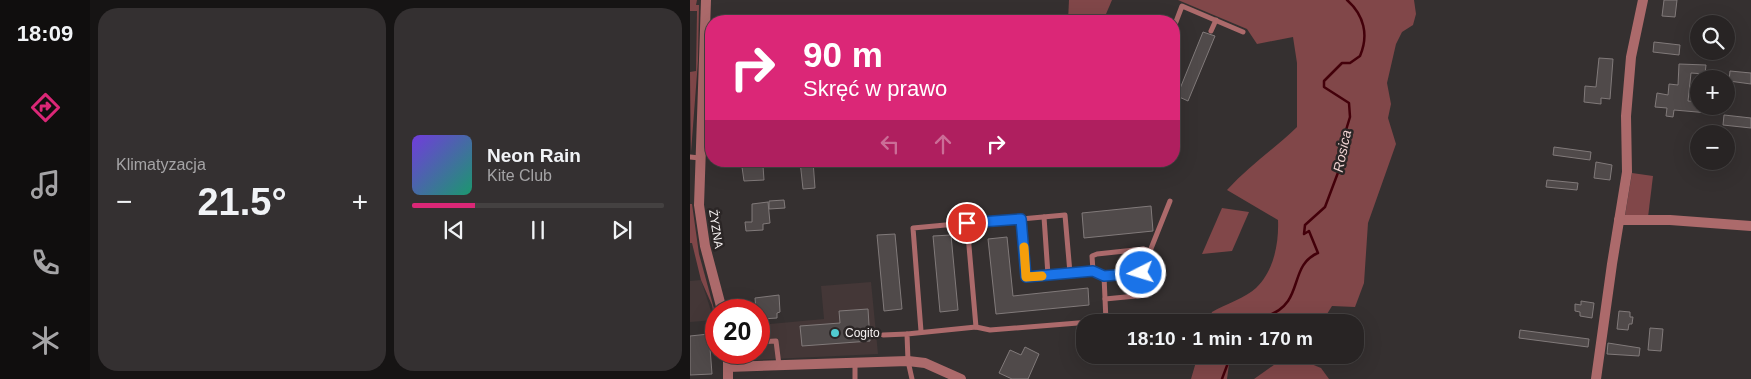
<!DOCTYPE html>
<html lang="pl">
<head>
<meta charset="utf-8">
<style>
	:root { --surface:#282424; --page:#343031; --text:#f1f3f6; --muted:#a5a4a6; --line:#444141; --accent:#db2777 }
	body { margin:0; font-family:Arial,sans-serif; background:var(--page); color:var(--text); height:100vh; display:flex; flex-direction:column; font-size:19px; white-space:nowrap }
	* { box-sizing:border-box; margin:0 }
	p { font-size:16px; color:var(--muted) }
	.icon { flex:none; width:28px; height:28px; fill:none; stroke:currentColor; stroke-width:2; stroke-linecap:round; stroke-linejoin:round }
	.map { position:relative; flex:1; overflow:hidden }
	.side { display:flex; flex-direction:column; gap:8px; padding:8px; background:#161414; width:600px }
	.side>* { flex:none }
	.banner { position:absolute; left:15px; top:15px; width:475px; height:152px; border-radius:20px; box-shadow:0 5px 20px #0002,0 0 0 1px var(--line); background:#db2777; color:#fff; overflow:hidden }
	.buttons { position:absolute; left:1000px; top:15px; display:grid; gap:10px }
	.buttons a { display:grid; place-items:center; width:45px; height:45px; border-radius:50%; background:var(--surface); box-shadow:0 5px 20px #0002,0 0 0 1px var(--line); font-size:25px }
	.speed { position:absolute; left:15px; top:299px; display:flex; gap:10px; font-size:25px; font-weight:700; text-align:center }
	.speed>* { display:grid; place-content:center; width:65px; height:65px; border-radius:50%; background:var(--surface); box-shadow:0 5px 20px #0002,0 0 0 1px var(--line); line-height:1 }
	.speed .limit { border:8px solid #d22; background:#fff; color:#111 }
	.pin { position:absolute; display:grid; place-items:center; width:42px; height:42px; color:#fff; margin:-21px; border:2px solid #fff; border-radius:50%; box-shadow:0 1px 5px #0007 }
	.me { position:absolute; width:55px; margin:-28px; rotate:265deg; stroke-linejoin:round; filter:drop-shadow(0 0 4px #0008) }
	.turn { display:flex; align-items:center; gap:18px; height:105px; padding:0 15px; font-size:22px }
	.turn .icon { width:65px; height:65px; stroke-width:2.5 }
	.turn b { display:block; font-size:35px; line-height:42px }
	.lanes { display:flex; align-items:center; height:48px; padding:0 15px; background:#0003; justify-content:center; gap:25px; direction:ltr }
	.lanes .off { opacity:.35 }
	.big { font-size:38px; font-weight:600; line-height:1.1 }
	.side .card { flex:1; display:flex; flex-direction:column; justify-content:center; gap:8px; min-width:0; padding:0 18px; border-radius:20px; background:var(--page) }
	.song { display:flex; align-items:center; gap:15px }
	.cover { width:60px; height:60px; border-radius:8px; background:linear-gradient(135deg,hsl(260 70% 55%),hsl(160 70% 35%)) }
	.played { height:5px; border-radius:2px; background:linear-gradient(90deg,var(--accent) 25%,var(--line) 25%) }
	.keys { display:flex; justify-content:space-around; direction:ltr }
	.heat { display:flex; justify-content:space-between; align-items:center; font-size:28px; direction:ltr }
	.side .tiles { flex:1; display:grid; gap:8px; grid-template-columns:repeat(2,1fr) }
	.trip { position:absolute; left:386px; top:314px; width:288px; height:50px; border-radius:20px; background:var(--surface); box-shadow:0 5px 20px #0002,0 0 0 1px var(--line); font-weight:600; line-height:50px; text-align:center }
	main { display:flex; flex:1; min-height:0 }
	.dock { display:flex; flex-direction:column; width:90px; justify-content:space-around; align-items:center; background:#100e0e; color:var(--muted) }
	.dock .icon { width:35px; height:35px }
	.dock .active { color:var(--accent) }
	.dock b { font-size:22px; color:var(--text) }
	.map>svg:first-child { display:block }
	.built { fill:#443737 }
	.green { fill:#814749 }
	.lines { fill:none; stroke-linecap:round; stroke-linejoin:round }
	.stream { stroke:#43000a; stroke-width:2.5 }
	.building { fill:#504a4a; stroke:#817a7a }
	.service { stroke:#ac6a6b; stroke-width:5 }
	.minor { stroke:#ac6a6b; stroke-width:10 }
	.tertiary { stroke:#ac6a6b; stroke-width:10 }
	.route-casing { stroke:#114b97; stroke-width:12 }
	.route { stroke:#1a73e8; stroke-width:9 }
	.slow { stroke:#f59e0b; stroke-width:9 }
	.poi-dot { fill:#51ccd1; stroke:#2b2626; stroke-width:2 }
	.labels { text-anchor:middle; stroke-width:5; stroke-linejoin:round; paint-order:stroke }
	.street-label { font-size:12px; fill:#f6f2f2; stroke:#2b2626 }
	.poi-label { font-size:12px; fill:#f6f2f2; stroke:#2b2626; text-anchor:start }
	.water-label { font-size:14px; font-style:italic; fill:#eed2d1; stroke:#2b2626 }
</style>
</head>
<body>
<main>
<nav class="dock">
<b>18:09</b>
<svg class="icon active" aria-label="directions" viewBox="0 0 24 24"><path d="M12 3l9 9-9 9-9-9zM9 14v-3h6M13 9l2 2-2 2"/></svg>
<svg class="icon" aria-label="music" viewBox="0 0 24 24"><path d="M9 18V5l10-2v13"/><circle cx="6" cy="18" r="3"/><circle cx="16" cy="16" r="3"/></svg>
<svg class="icon" aria-label="phone" viewBox="0 0 24 24"><path d="M5 4h4l2 5-3 2q2 4 5 5l2-3 5 2v4C11 20 4 13 5 4z"/></svg>
<svg class="icon" aria-label="climate" viewBox="0 0 24 24"><path d="M12 3v18M4 7l16 10M4 17L20 7"/></svg>
</nav>
<section class="side">
<div class="tiles">
<div class="card"><p>Klimatyzacja</p>
<div class="heat"><a>−</a><b class="big">21.5°</b><a>+</a></div>
</div>
<div class="card">
<div class="song"><i class="cover"></i><div><b>Neon Rain</b><p>Kite Club</p></div></div>
<div class="played"></div>
<div class="keys"><svg class="icon" aria-label="previous" viewBox="0 0 24 24"><path d="M18 5L8 12l10 7zM5 5v14"/></svg><svg class="icon" aria-label="pause" viewBox="0 0 24 24"><path d="M8 5v14M16 5v14"/></svg><svg class="icon" aria-label="next" viewBox="0 0 24 24"><path d="M6 5l10 7-10 7zM19 5v14"/></svg></div>
</div>
</div>
</section>
<div class="map">
<svg width="1061" height="379" viewBox="0 0 1061 379">
	<rect width="100%" height="100%" fill="#353030"/>
	<g class="built">
		<path d="M11,280L24,320L0,322V281Z"/>
		<path d="M181,282L188,354L64,360L56,353L69,352V325L134,319L131,286Z"/>
	</g>
	<g class="green">
		<path d="M0,0H7L6,5H9L8,61L1,152L0,72L6,71L7,11H0Z"/>
		<path d="M379,0H422L413,21H378Z"/>
		<path d="M488,0H724L726,14L723,25L712,32L706,44L697,83L701,104L698,118L706,144L678,223L674,283L665,307L642,306L632,322H518L522,312C534,305 557,297 566,288C584,271 589,243 588,220L537,190C558,167 584,149 607,127V63L603,37L567,44L557,29Z"/>
		<path d="M942,173L963,176L958,217L935,216Z"/>
		<path d="M0,204H2L9,254L26,316V324L22,305L11,280L2,243H0Z"/>
		<path d="M532,208L559,212L542,251L512,254Z"/>
		<path d="M508,355H547L539,364L537,379H501Z"/>
		<path d="M609,359L631,368L639,379H564L591,360Z"/>
	</g>
	<g class="lines">
		<g class="stream">
			<path d="M567,322C578,314 589,314 598,301C609,285 606,262 628,253L619,231L614,234L615,225L635,207L652,162L649,153L660,117L659,103L634,87V81L652,63H660L670,56C679,35 674,15 657,0"/>
			<path d="M532,379L541,355"/>
		</g>
	</g>
	<g class="building">
		<path d="M974,0H987L985,17L972,16Z"/>
		<path d="M513,32L525,36L498,101L487,96Z"/>
		<path d="M964,42L990,45L989,55L963,52Z"/>
		<path d="M909,58L923,59L920,99L911,98V104L894,102L895,86L906,87Z"/>
		<path d="M989,64L1016,65L1015,74L1001,73L998,101L1009,102V106H1031L1030,114L984,110L983,117L976,116L977,108L965,107L967,93L978,95L979,84L988,85Z"/>
		<path d="M1040,71L1061,73V84L1039,81Z"/>
		<path d="M1034,115L1061,118V128L1033,125Z"/>
		<path d="M864,147L901,152L900,160L863,155Z"/>
		<path d="M110,161H123L125,188L113,189Z"/>
		<path d="M906,162L922,165L920,180L904,178Z"/>
		<path d="M73,166L74,180L54,181L52,167Z"/>
		<path d="M857,180L888,183L887,190L856,187Z"/>
		<path d="M94,200L95,208L79,209V201Z"/>
		<path d="M78,202L80,223L73,224V230L56,231L55,222H62V204Z"/>
		<path d="M461,206L463,231L394,238L392,213Z"/>
		<path d="M205,234L212,309L194,311L187,235Z"/>
		<path d="M261,235L268,310L250,312L243,236Z"/>
		<path d="M317,237L323,296L398,288L399,305L306,314L298,239Z"/>
		<path d="M89,295L90,312L87,313V318L72,319L71,314H69V310H66L65,298Z"/>
		<path d="M891,301L904,303L902,318L890,316V312L885,311V304L891,305Z"/>
		<path d="M178,309L180,341L112,346L110,326L150,323L149,311Z"/>
		<path d="M929,311L940,312V317H943L942,324H939L938,330L927,329Z"/>
		<path d="M960,328L973,329L971,351L958,350Z"/>
		<path d="M830,330L899,339L898,347L829,338Z"/>
		<path d="M19,334L22,374L0,375V336Z"/>
		<path d="M918,343L950,348L949,356L917,354Z"/>
		<path d="M335,347L349,354L338,379H322L309,373L320,350L331,355Z"/>
	</g>
	<g class="lines">
		<g class="service">
			<path d="M484,27L492,6L553,32"/>
			<path d="M521,31L526,20"/>
			<path d="M13,97H21"/>
			<path d="M0,157L10,158"/>
			<path d="M354,217L358,275"/>
			<path d="M331,219L375,215L380,273"/>
			<path d="M277,223L331,219L336,277L403,271L414,276"/>
			<path d="M403,271L402,256L407,254L454,249L460,251"/>
			<path d="M415,299L456,295"/>
			<path d="M416,321L414,276L460,271L462,259L460,251L480,201"/>
			<path d="M231,331L223,228L277,223L286,327"/>
			<path d="M193,335L217,334"/>
			<path d="M69,342L86,341L89,365"/>
			<path d="M165,363V379"/>
			<path d="M222,379L218,361L217,334L286,327L300,330L450,318"/>
		</g>
		<g class="minor">
			<path d="M929,220H980L1061,226"/>
			<path d="M38,367L218,361L235,363L271,379"/>
			<path d="M906,379L922,264L937,172L936,116L941,57L953,0"/>
		</g>
		<g class="tertiary">
			<path d="M16,0L9,205L15,246L32,310"/>
			<path d="M38,379V352"/>
		</g>
	</g>
	<g class="lines">
		<g class="route-casing">
			<path id="route" d="M277,223L331,219L336,277L403,271L414,276L451,273"/>
		</g>
		<use href="#route" class="route"/>
		<path class="slow" d="M334,247L336,277L352,276"/>
	</g>
	<circle class="poi-dot" cx="145" cy="333" r="5"/>
	<g class="labels">
		<g class="street-label">
			<text transform="translate(26 229) rotate(81)" y="4">ŻYZNA</text>
		</g>
		<g class="poi-label">
			<text x="155" y="337">Cogito</text>
		</g>
		<g class="water-label">
			<text transform="translate(652 151) rotate(-78)" y="5">Rosica</text>
		</g>
	</g>
</svg>
<div class="buttons">
<a><svg class="icon" aria-label="search" viewBox="0 0 24 24"><circle cx="10" cy="10" r="6"/><path d="M15 15l6 6"/></svg></a>
<a>+</a>
<a>−</a>
</div>
<div class="speed"><div class="limit">20</div></div>
<div class="pin" style="left:277px;top:223px;background:#d93025"><svg class="icon" aria-label="arrive" viewBox="0 0 24 24"><path d="M6 21V4h12l-3 4 3 4H6"/></svg></div>
<svg class="me" style="left:451px;top:273px" viewBox="-20 -20 40 40"><circle r="17" fill="#1a73e8" stroke="#fff" stroke-width="3"/><path d="M0-11L8 9 0 5-8 9z" fill="#fff"/></svg>
<div class="trip">18:10 · 1 min · 170 m</div>
<div class="banner">
<div class="turn"><svg class="icon" aria-label="right" viewBox="0 0 24 24"><path d="M7 20v-9h11M14 6l5 5-5 5"/></svg><div><b>90 m</b>Skręć w prawo</div></div>
<div class="lanes"><svg class="icon off" aria-label="left" viewBox="0 0 24 24"><path d="M17 20v-9H6M10 6l-5 5 5 5"/></svg><svg class="icon off" aria-label="ahead" viewBox="0 0 24 24"><path d="M12 20V5M6 11l6-6 6 6"/></svg><svg class="icon" aria-label="right" viewBox="0 0 24 24"><path d="M7 20v-9h11M14 6l5 5-5 5"/></svg></div>
</div>
</div>
</main>
</body>
</html>
